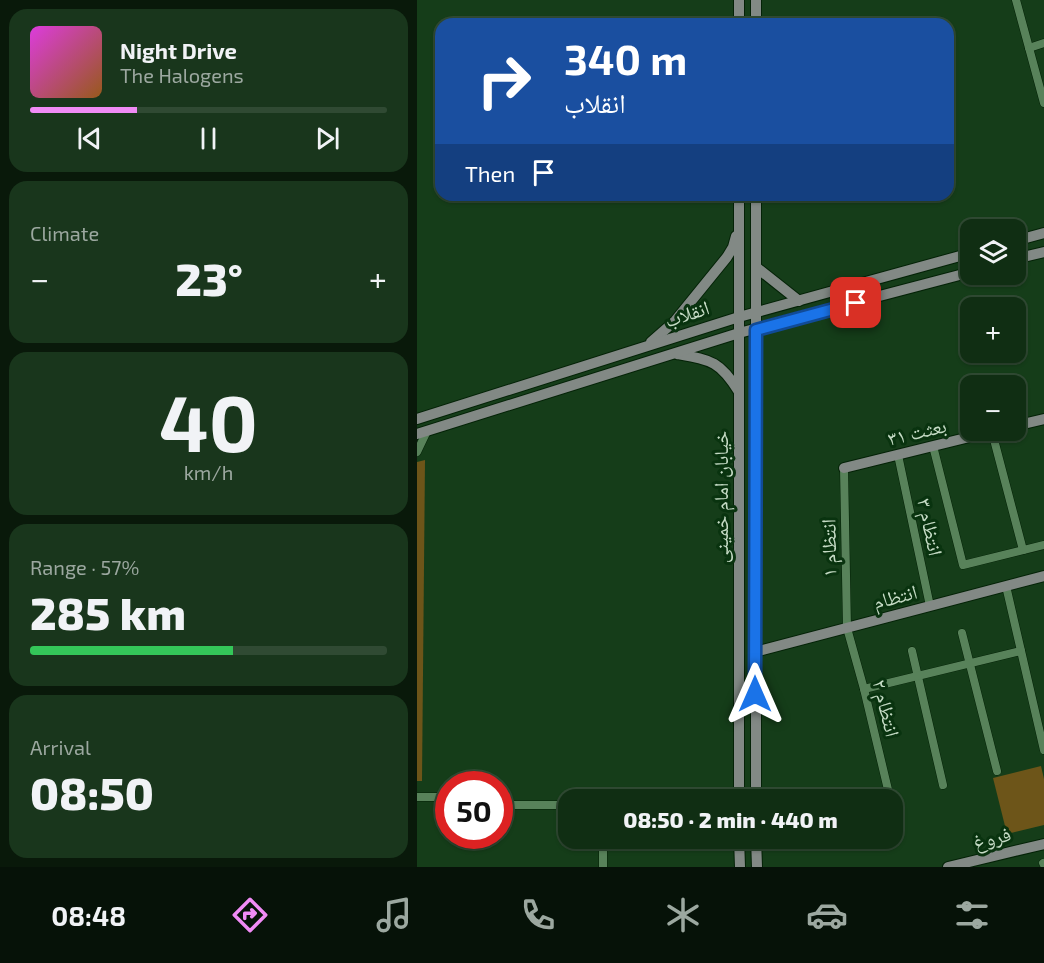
<!DOCTYPE html>
<html lang="en">
<head>
<meta charset="utf-8">
<style>
	:root { --surface:#102e13; --page:#19361c; --text:#f1f3f6; --muted:#9ca8a0; --line:#304a33; --accent:#f08bf5 }
	body { margin:0; font-family:"Exo 2","Noto Naskh Arabic",sans-serif; background:var(--page); color:var(--text); height:100vh; display:flex; flex-direction:column; font-size:22px; white-space:nowrap }
	* { box-sizing:border-box; margin:0 }
	p { font-size:20px; color:var(--muted) }
	.icon { flex:none; width:33px; height:33px; fill:none; stroke:currentColor; stroke-width:2; stroke-linecap:round; stroke-linejoin:round }
	.map { position:relative; flex:1; overflow:hidden }
	.details { display:flex; flex-direction:column; gap:9px; padding:9px; background:#09190a; width:417px }
	.details>* { flex:none }
	.top-card { position:absolute; left:18px; top:18px; width:519px; height:183px; border-radius:18px; box-shadow:0 2px 4px #0004,0 0 0 2px var(--line); background:#1a4fa0; color:#fff; overflow:hidden }
	.controls { position:absolute; left:543px; top:219px; display:grid; gap:12px }
	.controls a { display:grid; place-items:center; width:66px; height:66px; border-radius:12px; background:var(--surface); box-shadow:0 2px 4px #0004,0 0 0 2px var(--line); font-size:30px }
	.speed { position:absolute; left:18px; top:771px; display:flex; gap:12px; font-size:30px; font-weight:700; text-align:center }
	.speed>* { display:grid; place-content:center; width:78px; height:78px; border-radius:50%; background:var(--surface); box-shadow:0 2px 4px #0004,0 0 0 2px var(--line); line-height:1 }
	.speed .limit { border:9px solid #d22; background:#fff; color:#111 }
	.pin { position:absolute; display:grid; place-items:center; width:51px; height:51px; color:#fff; margin:-26px; border-radius:12px; box-shadow:0 3px 9px #0006 }
	.me { position:absolute; width:66px; margin:-33px; rotate:0deg; stroke-linejoin:round; filter:drop-shadow(0 0 4px #0008) }
	.turn { display:flex; align-items:center; gap:21px; height:126px; padding:0 30px; font-size:27px }
	.turn .icon { width:78px; height:78px; stroke-width:2.5 }
	.turn b { display:block; font-size:42px; line-height:51px }
	.then { display:flex; align-items:center; height:57px; padding:0 30px; background:#0003; gap:12px; font-size:22px }
	.big { font-size:45px; font-weight:800; line-height:1.1 }
	.details .tile { flex:1; display:flex; flex-direction:column; justify-content:center; gap:9px; min-width:0; padding:0 21px; border-radius:18px; background:var(--page) }
	.details .dial { align-items:center; gap:0 }
	.dial b { font-size:78px; line-height:1 }
	.song { display:flex; align-items:center; gap:18px }
	.cover { width:72px; height:72px; border-radius:9px; background:linear-gradient(135deg,hsl(300 70% 55%),hsl(30 70% 35%)) }
	.played { height:6px; border-radius:3px; background:linear-gradient(90deg,var(--accent) 30%,var(--line) 30%) }
	.keys { display:flex; justify-content:space-around; direction:ltr }
	.heat { display:flex; justify-content:space-between; align-items:center; font-size:33px; direction:ltr }
	.charge { height:9px; border-radius:4px; background:linear-gradient(90deg,#34c759 57%,var(--line) 0) }
	.trip { position:absolute; left:141px; top:789px; width:345px; height:60px; border-radius:18px; background:var(--surface); box-shadow:0 2px 4px #0004,0 0 0 2px var(--line); font-weight:800; line-height:60px; text-align:center }
	.tab-bar { display:flex; height:96px; justify-content:space-around; align-items:center; background:#061208; color:var(--muted) }
	.tab-bar .icon { width:42px; height:42px }
	.tab-bar .selected { color:var(--accent) }
	.tab-bar b { font-size:27px; color:var(--text) }
	main { display:flex; flex:1; min-height:0 }
	.map>svg:first-child { display:block }
	.green { fill:#6d5519 }
	.lines { fill:none; stroke-linecap:round; stroke-linejoin:round }
	.street-casing { stroke:#042207; stroke-width:9 }
	.secondary-casing { stroke:#042207; stroke-width:12 }
	.street { stroke:#58825a; stroke-width:8 }
	.secondary { stroke:#828985; stroke-width:10 }
	.route-casing { stroke:#114b97; stroke-width:15 }
	.route { stroke:#1a73e8; stroke-width:10 }
	.labels { text-anchor:middle; stroke-width:6; stroke-linejoin:round; paint-order:stroke }
	.street-label { font-size:20px; fill:#c5dbc5; stroke:#09330f }
</style>
</head>
<body>
<main>
<section class="details">
<div class="tile">
<div class="song"><i class="cover"></i><div><b>Night Drive</b><p>The Halogens</p></div></div>
<div class="played"></div>
<div class="keys"><svg class="icon" aria-label="previous" viewBox="0 0 24 24"><path d="M18 5L8 12l10 7zM5 5v14"/></svg><svg class="icon" aria-label="pause" viewBox="0 0 24 24"><path d="M8 5v14M16 5v14"/></svg><svg class="icon" aria-label="next" viewBox="0 0 24 24"><path d="M6 5l10 7-10 7zM19 5v14"/></svg></div>
</div>
<div class="tile"><p>Climate</p>
<div class="heat"><a>−</a><b class="big">23°</b><a>+</a></div>
</div>
<div class="tile dial"><b>40</b><p>km/h</p></div>
<div class="tile"><p>Range · 57%</p><b class="big">285 km</b><div class="charge"></div></div>
<div class="tile"><p>Arrival</p><b class="big">08:50</b></div>
</section>
<div class="map">
<svg width="627" height="867" viewBox="0 0 627 867">
	<rect width="100%" height="100%" fill="#153d19"/>
	<g class="green">
		<path d="M8,460L5,781H0V462Z"/>
		<path d="M624,766L627,779V825L590,834L576,778Z"/>
	</g>
	<g class="lines">
		<g class="street-casing">
			<g id="street">
				<path d="M599,0L627,103"/>
				<path d="M612,48L627,43"/>
				<path d="M575,432L606,550"/>
				<path d="M516,446L546,565L627,545"/>
				<path d="M0,452L10,431"/>
				<path d="M481,455L513,606"/>
				<path d="M427,468L430,628L447,689L473,798"/>
				<path d="M589,586L627,750"/>
				<path d="M545,633L580,771"/>
				<path d="M495,651L526,785"/>
				<path d="M447,689L604,651"/>
				<path d="M0,797H32"/>
				<path d="M82,805H152"/>
				<path d="M186,838V867"/>
				<path d="M626,863L627,865"/>
			</g>
		</g>
		<g class="secondary-casing">
			<g id="secondary">
				<path d="M322,24V0"/>
				<path d="M339,24V0"/>
				<path d="M598,241L627,233"/>
				<path d="M598,259L627,252"/>
				<path d="M339,267L382,301"/>
				<path d="M234,342L258,321L310,257L316,247L319,236"/>
				<path d="M260,354C294,360 303,361 322,392"/>
				<path d="M0,419L322,317L554,253"/>
				<path d="M598,426L627,419"/>
				<path d="M0,434L322,333L554,272"/>
				<path d="M427,468L581,430"/>
				<path d="M338,652L627,576"/>
				<path d="M322,800V195"/>
				<path d="M339,800V195"/>
				<path d="M322,838L323,867"/>
				<path d="M339,838L340,867"/>
				<path d="M531,867L627,844"/>
			</g>
		</g>
		<use href="#street" class="street"/>
		<use href="#secondary" class="secondary"/>
	</g>
	<g class="lines">
		<g class="route-casing">
			<path id="route" d="M338,694L339,330L439,303"/>
		</g>
		<use href="#route" class="route"/>
	</g>
	<g class="labels">
		<g class="street-label">
			<text transform="translate(270 314) rotate(-18)" y="7">انقلاب</text>
			<text transform="translate(500 432) rotate(-14)" y="7">بعثت ۳۱</text>
			<text transform="translate(304 497) rotate(-90)" y="7">خیابان امام خمینی</text>
			<text transform="translate(513 527) rotate(78)" y="7">انتظام ۳</text>
			<text transform="translate(412 548) rotate(-91)" y="7">انتظام ۱</text>
			<text transform="translate(478 597) rotate(-15)" y="7">انتظام</text>
			<text transform="translate(469 708) rotate(76)" y="7">انتظام ۲</text>
			<text transform="translate(575 838) rotate(-14)" y="7">فروغ</text>
		</g>
	</g>
</svg>
<div class="controls">
<a><svg class="icon" aria-label="layers" viewBox="0 0 24 24"><path d="M12 4l9 5-9 5-9-5zM3 14l9 5 9-5"/></svg></a>
<a>+</a>
<a>−</a>
</div>
<div class="speed"><div class="limit">50</div></div>
<div class="pin" style="left:439px;top:303px;background:#d93025"><svg class="icon" aria-label="arrive" viewBox="0 0 24 24"><path d="M6 21V4h12l-3 4 3 4H6"/></svg></div>
<svg class="me" style="left:338px;top:694px" viewBox="-20 -20 40 40"><path d="M0-17L14 15 0 8-14 15z" fill="#1a73e8" stroke="#fff" stroke-width="4"/></svg>
<div class="trip">08:50 · 2 min · 440 m</div>
<div class="top-card">
<div class="turn"><svg class="icon" aria-label="right" viewBox="0 0 24 24"><path d="M7 20v-9h11M14 6l5 5-5 5"/></svg><div><b>340 m</b>انقلاب</div></div>
<div class="then">Then<svg class="icon" aria-label="arrive" viewBox="0 0 24 24"><path d="M6 21V4h12l-3 4 3 4H6"/></svg></div>
</div>
</div>
</main>
<nav class="tab-bar">
<b>08:48</b>
<svg class="icon selected" aria-label="directions" viewBox="0 0 24 24"><path d="M12 3l9 9-9 9-9-9zM9 14v-3h6M13 9l2 2-2 2"/></svg>
<svg class="icon" aria-label="music" viewBox="0 0 24 24"><path d="M9 18V5l10-2v13"/><circle cx="6" cy="18" r="3"/><circle cx="16" cy="16" r="3"/></svg>
<svg class="icon" aria-label="phone" viewBox="0 0 24 24"><path d="M5 4h4l2 5-3 2q2 4 5 5l2-3 5 2v4C11 20 4 13 5 4z"/></svg>
<svg class="icon" aria-label="climate" viewBox="0 0 24 24"><path d="M12 3v18M4 7l16 10M4 17L20 7"/></svg>
<svg class="icon" aria-label="car" viewBox="0 0 24 24"><path d="M5 17H2v-5l4-1 3-4h7l3 4 3 1v5h-3M9 17h6M6 11h13"/><circle cx="7" cy="17" r="2"/><circle cx="17" cy="17" r="2"/></svg>
<svg class="icon" aria-label="filters" viewBox="0 0 24 24"><path d="M4 7h16M4 17h16"/><circle cx="9" cy="7" r="2"/><circle cx="15" cy="17" r="2"/></svg>
</nav>
</body>
</html>
